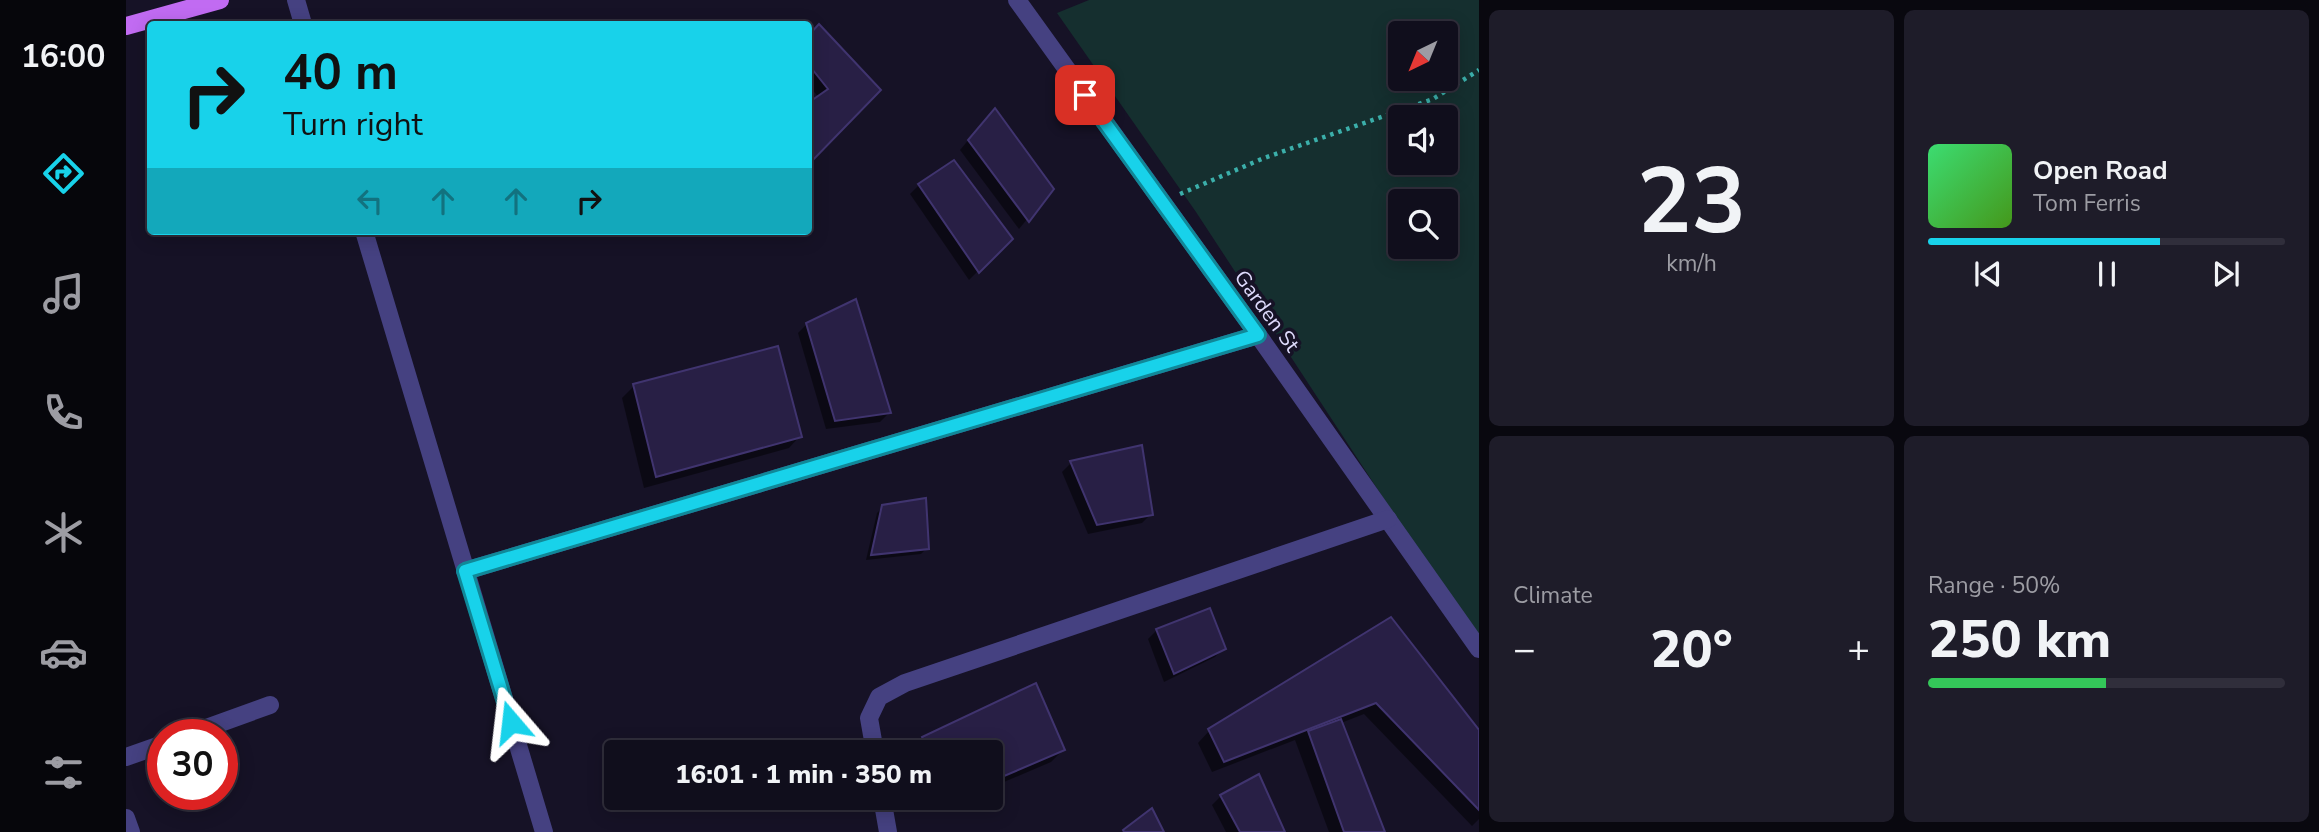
<!DOCTYPE html>
<html lang="en">
<head>
<meta charset="utf-8">
<style>
	:root { --surface:#100e1c; --page:#1e1c29; --text:#f1f3f6; --muted:#9c9ca3; --line:#302e3b; --accent:#18d2ea }
	body { margin:0; font-family:"Nunito Sans",sans-serif; background:var(--page); color:var(--text); height:100vh; display:flex; flex-direction:column; font-size:26px; white-space:nowrap }
	* { box-sizing:border-box; margin:0 }
	p { font-size:23px; color:var(--muted) }
	.icon { flex:none; width:38px; height:38px; fill:none; stroke:currentColor; stroke-width:2; stroke-linecap:round; stroke-linejoin:round }
	.map { position:relative; flex:1; overflow:hidden }
	.panel { display:flex; flex-direction:column; gap:10px; padding:10px; background:#09080f; width:840px }
	.panel>* { flex:none }
	.banner { position:absolute; left:21px; top:21px; width:665px; height:214px; border-radius:7px; box-shadow:0 4px 18px #0003,0 0 0 2px var(--line); background:#18d2ea; color:#111; overflow:hidden }
	.needle { width:46px; rotate:223deg }
	.controls { position:absolute; left:1262px; top:21px; display:grid; gap:14px }
	.controls a { display:grid; place-items:center; width:70px; height:70px; border-radius:7px; background:var(--surface); box-shadow:0 4px 18px #0003,0 0 0 2px var(--line); font-size:35px }
	.speed { position:absolute; left:21px; top:719px; display:flex; gap:14px; font-size:35px; font-weight:700; text-align:center }
	.speed>* { display:grid; place-content:center; width:91px; height:91px; border-radius:50%; background:var(--surface); box-shadow:0 4px 18px #0003,0 0 0 2px var(--line); line-height:1 }
	.speed .limit { border:10px solid #d22; background:#fff; color:#111 }
	.pin { position:absolute; display:grid; place-items:center; width:60px; height:60px; color:#fff; margin:-30px; border-radius:14px; box-shadow:0 4px 10px #0006 }
	.me { position:absolute; width:77px; margin:-38px; rotate:343deg; stroke-linejoin:round; filter:drop-shadow(0 0 5px #0008) }
	.turn { display:flex; align-items:center; gap:24px; height:147px; padding:0 21px; font-size:32px }
	.turn .icon { width:91px; height:91px; stroke-width:2.5 }
	.turn b { display:block; font-size:49px; line-height:60px }
	.lanes { display:flex; align-items:center; height:66px; padding:0 21px; background:#0003; justify-content:center; gap:35px; direction:ltr }
	.lanes .off { opacity:.35 }
	.big { font-size:52px; font-weight:800; line-height:1.1 }
	.panel .widget { flex:1; display:flex; flex-direction:column; justify-content:center; gap:10px; min-width:0; padding:0 24px; border-radius:10px; background:var(--page) }
	.panel .dial { align-items:center; gap:0 }
	.dial b { font-size:91px; line-height:1 }
	.song { display:flex; align-items:center; gap:21px }
	.cover { width:84px; height:84px; border-radius:10px; background:linear-gradient(135deg,hsl(140 70% 55%),hsl(100 70% 35%)) }
	.played { height:7px; border-radius:4px; background:linear-gradient(90deg,var(--accent) 65%,var(--line) 65%) }
	.keys { display:flex; justify-content:space-around; direction:ltr }
	.heat { display:flex; justify-content:space-between; align-items:center; font-size:38px; direction:ltr }
	.charge { height:10px; border-radius:5px; background:linear-gradient(90deg,#34c759 50%,var(--line) 0) }
	.panel .tiles { flex:1; display:grid; gap:10px; grid-template-columns:repeat(2,1fr) }
	.trip { position:absolute; left:478px; top:740px; width:399px; height:70px; border-radius:7px; background:var(--surface); box-shadow:0 4px 18px #0003,0 0 0 2px var(--line); font-weight:800; line-height:70px; text-align:center }
	main { display:flex; flex:1; min-height:0 }
	.tabs { display:flex; flex-direction:column; width:126px; justify-content:space-around; align-items:center; background:#06060b; color:var(--muted) }
	.tabs .icon { width:49px; height:49px }
	.tabs .selected { color:var(--accent) }
	.tabs b { font-size:32px; color:var(--text) }
	.map>svg:first-child { display:block }
	.green { fill:#152f2f; fill-rule:evenodd }
	.shadow { fill:#0007 }
	.building { fill:#281f45; stroke:#40346f; stroke-width:2 }
	.lines { fill:none; stroke-linecap:round; stroke-linejoin:round }
	.path { stroke:#3bafaa; stroke-width:4.5; stroke-dasharray:3.5 5; stroke-linecap:butt }
	.minor { stroke:#454181; stroke-width:18 }
	.major { stroke:#c16bf2; stroke-width:18 }
	.route-casing { stroke:#108898; stroke-width:18 }
	.route { stroke:#18d2ea; stroke-width:12 }
	.labels { text-anchor:middle; stroke-width:7; stroke-linejoin:round; paint-order:stroke }
	.street-label { font-size:21px; fill:#dedafc; stroke:#161226 }
</style>
</head>
<body>
<main>
<nav class="tabs">
<b>16:00</b>
<svg class="icon selected" aria-label="directions" viewBox="0 0 24 24"><path d="M12 3l9 9-9 9-9-9zM9 14v-3h6M13 9l2 2-2 2"/></svg>
<svg class="icon" aria-label="music" viewBox="0 0 24 24"><path d="M9 18V5l10-2v13"/><circle cx="6" cy="18" r="3"/><circle cx="16" cy="16" r="3"/></svg>
<svg class="icon" aria-label="phone" viewBox="0 0 24 24"><path d="M5 4h4l2 5-3 2q2 4 5 5l2-3 5 2v4C11 20 4 13 5 4z"/></svg>
<svg class="icon" aria-label="climate" viewBox="0 0 24 24"><path d="M12 3v18M4 7l16 10M4 17L20 7"/></svg>
<svg class="icon" aria-label="car" viewBox="0 0 24 24"><path d="M5 17H2v-5l4-1 3-4h7l3 4 3 1v5h-3M9 17h6M6 11h13"/><circle cx="7" cy="17" r="2"/><circle cx="17" cy="17" r="2"/></svg>
<svg class="icon" aria-label="filters" viewBox="0 0 24 24"><path d="M4 7h16M4 17h16"/><circle cx="9" cy="7" r="2"/><circle cx="15" cy="17" r="2"/></svg>
</nav>
<div class="map">
<svg width="1353" height="832" viewBox="0 0 1353 832">
	<rect width="100%" height="100%" fill="#161226"/>
	<path class="green" d="M963,0H1353V644L1070,212L931,13ZM1274,33H1320V79H1274ZM1274,117H1320V163H1274ZM1274,201H1320V247H1274Z"/>
	<g class="shadow">
		<path d="M682,38L753,90L682,163V105L693,98L682,84Z"/>
		<path d="M860,119L926,189L893,229L834,150Z"/>
		<path d="M827,163L885,238L843,280L784,194L793,185Z"/>
		<path d="M681,324L763,413L754,422L700,429L672,333Z"/>
		<path d="M508,386L674,436L663,448L518,488L496,398Z"/>
		<path d="M945,463L1025,514L1016,523L962,534L936,472Z"/>
		<path d="M757,507L801,548L795,554L740,560L751,513Z"/>
		<path d="M1083,610L1098,648L1089,657L1038,682L1022,639L1031,630Z"/>
		<path d="M1264,619L1353,733V819L1346,826L1238,714L1215,723L1258,832H1203L1169,740L1086,772L1072,743L1083,731Z"/>
		<path d="M797,738L937,750L925,762L864,788V752H786V750Z"/>
		<path d="M1095,796L1157,832H1100L1086,805Z"/>
		<path d="M803,798H841L808,812Z"/>
	</g>
	<g class="building">
		<path d="M693,24L755,90L685,162L682,160V103L702,89L682,64V36Z"/>
		<path d="M869,108L928,189L903,222L842,140Z"/>
		<path d="M828,160L887,239L853,273L792,184Z"/>
		<path d="M730,299L765,413L709,421L680,323Z"/>
		<path d="M652,346L676,437L530,477L507,384Z"/>
		<path d="M1016,445L1027,515L971,525L944,461Z"/>
		<path d="M800,498L803,549L745,555L756,505Z"/>
		<path d="M1084,608L1100,649L1048,674L1030,629Z"/>
		<path d="M1265,617L1353,730V810L1250,703L1098,762L1082,729Z"/>
		<path d="M910,683L939,750L864,782V752H802L796,737Z"/>
		<path d="M1215,719L1259,832H1218L1182,731Z"/>
		<path d="M1133,774L1159,832H1114L1094,795Z"/>
		<path d="M1026,808L1038,832H998L997,830Z"/>
	</g>
	<g class="lines">
		<path class="path" d="M1054,194L1138,158L1307,99L1353,70"/>
		<g class="minor">
			<path d="M170,0L177,24"/>
			<path d="M891,0L1132,335L1353,649"/>
			<path d="M238,231L418,832"/>
			<path d="M339,571L1132,335"/>
			<path d="M61,735L144,705"/>
			<path d="M749,752L743,718L753,697L779,683L1262,519"/>
			<path d="M0,757L37,744"/>
			<path d="M756,798L762,832"/>
			<path d="M0,818L5,832"/>
		</g>
		<path class="major" d="M0,26L94,0"/>
	</g>
	<g class="lines">
		<g class="route-casing">
			<path id="route" d="M385,722L339,571L1132,335L959,95"/>
		</g>
		<use href="#route" class="route"/>
	</g>
	<g class="labels">
		<g class="street-label">
			<text transform="translate(1141 311) rotate(54)" y="7">Garden St</text>
		</g>
	</g>
</svg>
<div class="controls">
<a><svg class="needle" viewBox="-14 -14 28 28"><path d="M0-13l5 13h-10z" fill="#e53935"/><path d="M0 13l5-13h-10z" fill="#9c9ca3"/></svg></a>
<a><svg class="icon" aria-label="sound" viewBox="0 0 24 24"><path d="M4 9h4l5-4v14l-5-4H4zM17 9q2 3 0 6"/></svg></a>
<a><svg class="icon" aria-label="search" viewBox="0 0 24 24"><circle cx="10" cy="10" r="6"/><path d="M15 15l6 6"/></svg></a>
</div>
<div class="speed"><div class="limit">30</div></div>
<div class="pin" style="left:959px;top:95px;background:#d93025"><svg class="icon" aria-label="arrive" viewBox="0 0 24 24"><path d="M6 21V4h12l-3 4 3 4H6"/></svg></div>
<svg class="me" style="left:385px;top:722px" viewBox="-20 -20 40 40"><path d="M0-17L14 15 0 8-14 15z" fill="#18d2ea" stroke="#fff" stroke-width="4"/></svg>
<div class="trip">16:01 · 1 min · 350 m</div>
<div class="banner">
<div class="turn"><svg class="icon" aria-label="right" viewBox="0 0 24 24"><path d="M7 20v-9h11M14 6l5 5-5 5"/></svg><div><b>40 m</b>Turn right</div></div>
<div class="lanes"><svg class="icon off" aria-label="left" viewBox="0 0 24 24"><path d="M17 20v-9H6M10 6l-5 5 5 5"/></svg><svg class="icon off" aria-label="ahead" viewBox="0 0 24 24"><path d="M12 20V5M6 11l6-6 6 6"/></svg><svg class="icon off" aria-label="ahead" viewBox="0 0 24 24"><path d="M12 20V5M6 11l6-6 6 6"/></svg><svg class="icon" aria-label="right" viewBox="0 0 24 24"><path d="M7 20v-9h11M14 6l5 5-5 5"/></svg></div>
</div>
</div>
<section class="panel">
<div class="tiles">
<div class="widget dial"><b>23</b><p>km/h</p></div>
<div class="widget">
<div class="song"><i class="cover"></i><div><b>Open Road</b><p>Tom Ferris</p></div></div>
<div class="played"></div>
<div class="keys"><svg class="icon" aria-label="previous" viewBox="0 0 24 24"><path d="M18 5L8 12l10 7zM5 5v14"/></svg><svg class="icon" aria-label="pause" viewBox="0 0 24 24"><path d="M8 5v14M16 5v14"/></svg><svg class="icon" aria-label="next" viewBox="0 0 24 24"><path d="M6 5l10 7-10 7zM19 5v14"/></svg></div>
</div>
<div class="widget"><p>Climate</p>
<div class="heat"><a>−</a><b class="big">20°</b><a>+</a></div>
</div>
<div class="widget"><p>Range · 50%</p><b class="big">250 km</b><div class="charge"></div></div>
</div>
</section>
</main>
</body>
</html>
